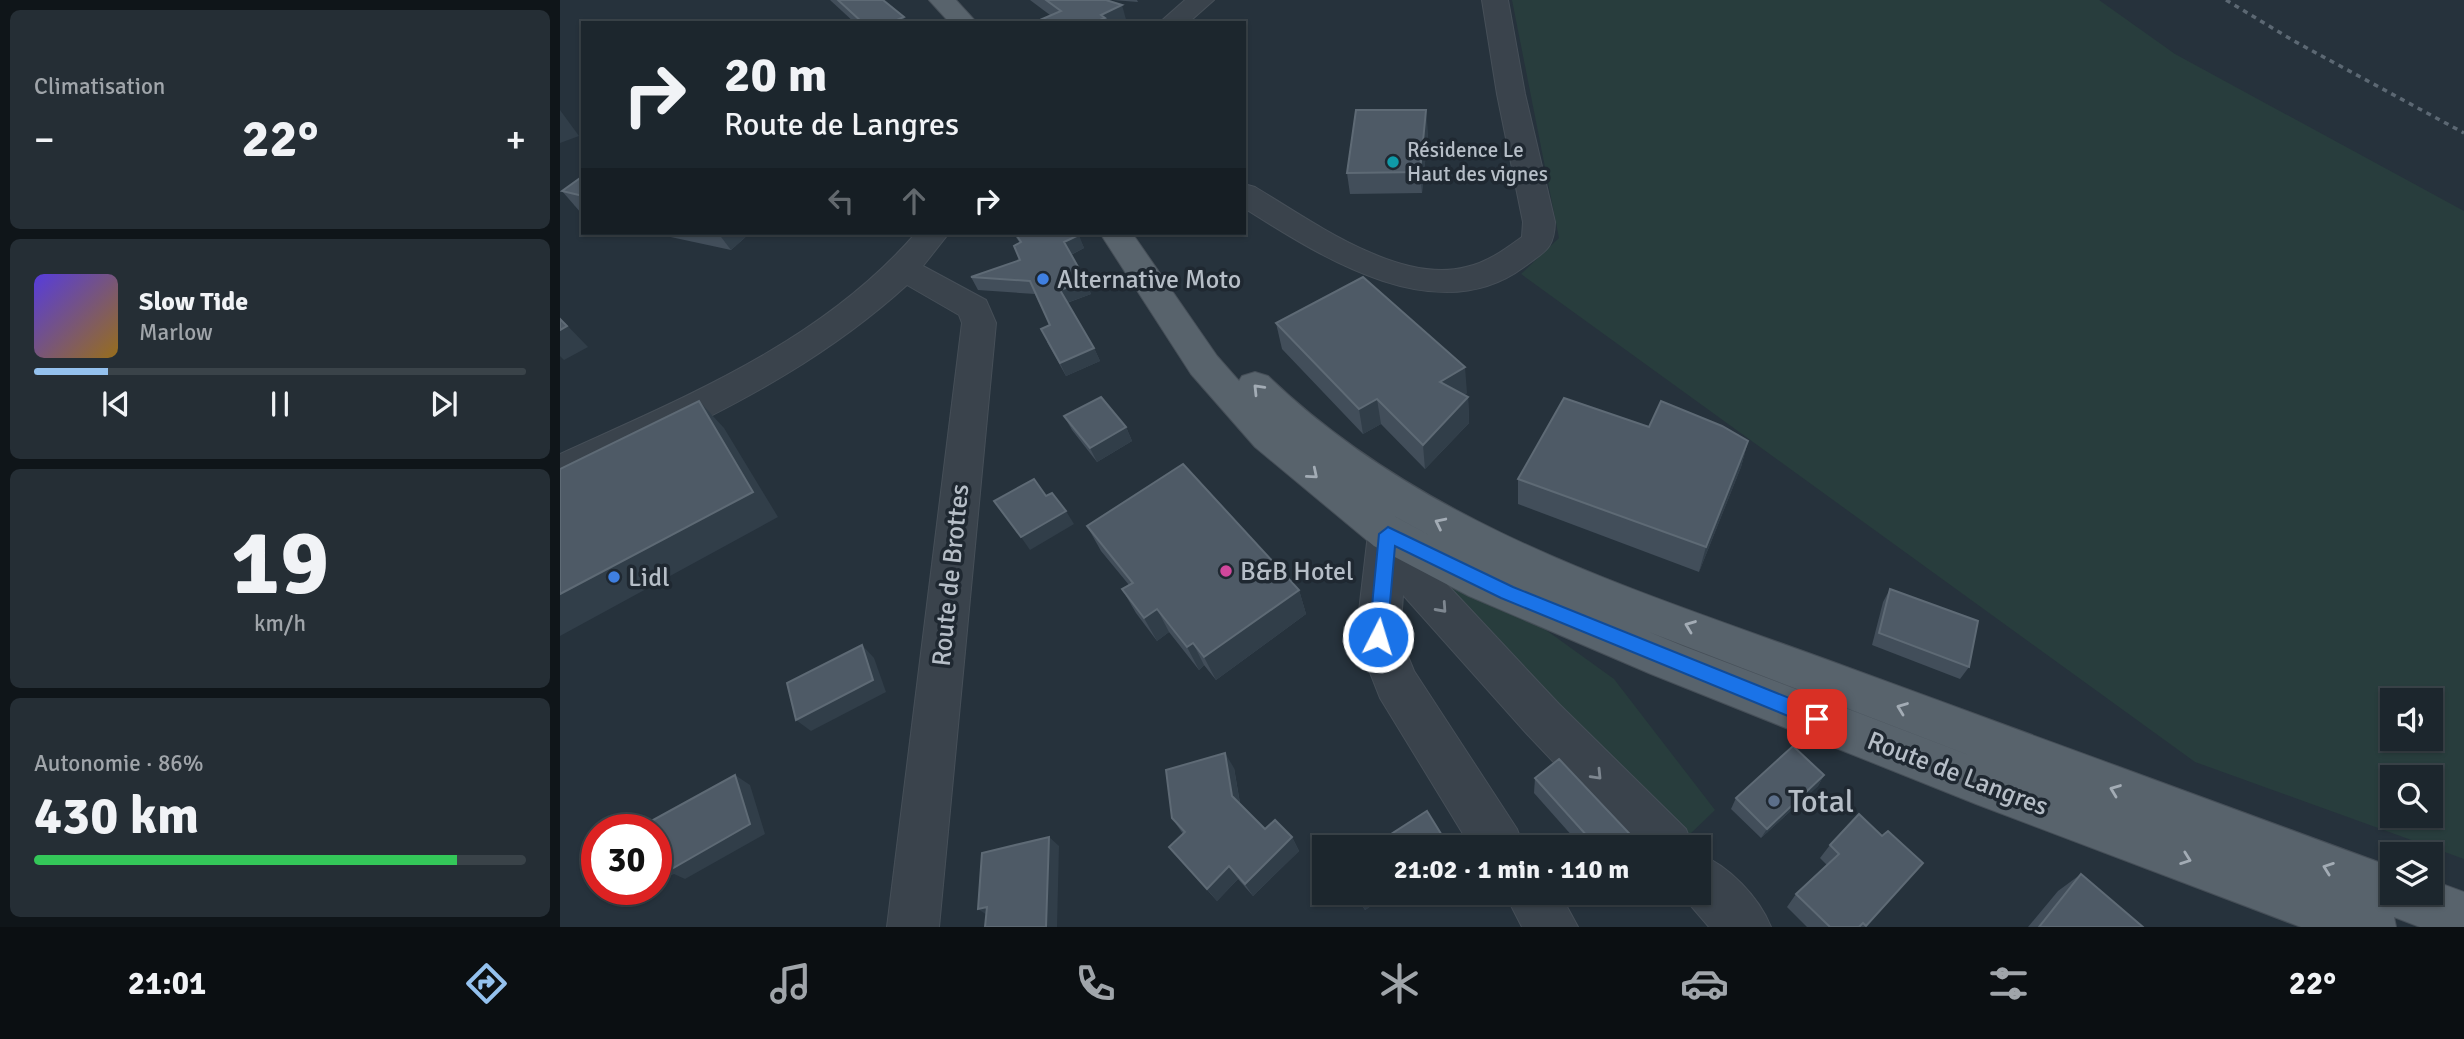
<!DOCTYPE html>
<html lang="fr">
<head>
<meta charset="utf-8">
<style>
	:root { --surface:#1c262d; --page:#252e35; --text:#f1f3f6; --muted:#a0a5aa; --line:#3a4349; --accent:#94c1ee }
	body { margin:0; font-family:Signika,sans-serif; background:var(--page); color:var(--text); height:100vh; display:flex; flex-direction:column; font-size:26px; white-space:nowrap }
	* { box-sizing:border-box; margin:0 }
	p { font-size:23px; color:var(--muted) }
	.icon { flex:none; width:38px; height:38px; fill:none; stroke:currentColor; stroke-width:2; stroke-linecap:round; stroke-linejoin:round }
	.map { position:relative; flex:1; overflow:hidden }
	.details { display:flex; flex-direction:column; gap:10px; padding:10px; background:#0f1519; width:560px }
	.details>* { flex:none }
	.banner { position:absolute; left:21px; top:21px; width:665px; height:214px; border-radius:0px; box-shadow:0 2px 5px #0004,0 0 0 2px var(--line); background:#1c262d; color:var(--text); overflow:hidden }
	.tools { position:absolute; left:1820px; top:688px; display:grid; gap:14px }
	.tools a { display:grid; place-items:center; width:63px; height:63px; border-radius:0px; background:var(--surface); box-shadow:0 2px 5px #0004,0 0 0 2px var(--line); font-size:35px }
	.speed { position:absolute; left:21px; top:814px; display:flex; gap:14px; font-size:35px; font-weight:700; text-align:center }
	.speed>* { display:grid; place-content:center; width:91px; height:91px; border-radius:50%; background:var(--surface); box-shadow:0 2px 5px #0004,0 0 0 2px var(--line); line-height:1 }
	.speed .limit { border:10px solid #d22; background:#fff; color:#111 }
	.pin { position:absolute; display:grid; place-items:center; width:60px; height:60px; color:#fff; margin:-30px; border-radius:14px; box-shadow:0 4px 10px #0006 }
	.me { position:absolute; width:77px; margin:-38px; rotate:5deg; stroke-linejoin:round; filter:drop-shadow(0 0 5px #0008) }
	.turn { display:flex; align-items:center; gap:24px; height:147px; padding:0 28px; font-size:32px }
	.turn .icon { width:91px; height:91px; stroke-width:2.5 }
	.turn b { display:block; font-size:49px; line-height:60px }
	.lanes { display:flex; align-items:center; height:66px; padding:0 28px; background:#0003; justify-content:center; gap:35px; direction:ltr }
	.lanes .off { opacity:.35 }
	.big { font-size:52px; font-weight:700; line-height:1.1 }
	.details .widget { flex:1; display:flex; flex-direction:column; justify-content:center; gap:10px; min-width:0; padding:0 24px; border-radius:10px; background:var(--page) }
	.details .dial { align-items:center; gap:0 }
	.dial b { font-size:91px; line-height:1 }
	.song { display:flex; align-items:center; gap:21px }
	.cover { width:84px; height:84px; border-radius:10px; background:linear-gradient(135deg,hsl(250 70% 55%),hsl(40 70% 35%)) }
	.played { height:7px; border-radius:4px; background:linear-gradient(90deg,var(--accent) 15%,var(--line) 15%) }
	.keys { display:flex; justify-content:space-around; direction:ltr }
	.heat { display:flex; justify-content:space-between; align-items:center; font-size:38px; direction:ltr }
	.charge { height:10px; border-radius:5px; background:linear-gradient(90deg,#34c759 86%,var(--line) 0) }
	.trip { position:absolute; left:752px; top:835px; width:399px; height:70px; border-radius:0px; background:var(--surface); box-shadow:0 2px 5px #0004,0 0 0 2px var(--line); font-weight:700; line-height:70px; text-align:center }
	.menu { display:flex; height:112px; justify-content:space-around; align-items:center; background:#0b0f12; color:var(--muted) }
	.menu .icon { width:49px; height:49px }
	.menu .on { color:var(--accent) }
	.menu b { font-size:32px; color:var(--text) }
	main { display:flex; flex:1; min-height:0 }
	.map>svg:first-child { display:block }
	.green { fill:#283d3d; fill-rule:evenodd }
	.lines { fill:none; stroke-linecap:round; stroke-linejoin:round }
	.minor-casing { stroke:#464f58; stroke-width:2 }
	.major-casing { stroke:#464f58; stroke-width:2 }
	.minor { fill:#3a434c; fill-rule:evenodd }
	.major { fill:#58636c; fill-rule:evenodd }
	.rail { stroke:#5c6873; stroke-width:3.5; stroke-dasharray:5 5; stroke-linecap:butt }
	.wall { fill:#424e5a }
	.shaded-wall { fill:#313e49 }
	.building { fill:#4e5a66; stroke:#5e6a75; stroke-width:2 }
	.oneway { stroke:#a3acb5 }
	.oneway2 { stroke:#7e8790 }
	.route { fill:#1a73e8; stroke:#114b97; stroke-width:2 }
	.culture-dot { fill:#0f9aa8; stroke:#1f2831; stroke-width:2.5 }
	.shop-dot { fill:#3f7fe0; stroke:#1f2831; stroke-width:2.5 }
	.hotel-dot { fill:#d1479c; stroke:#1f2831; stroke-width:2.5 }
	.service-dot { fill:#5c6f8a; stroke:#1f2831; stroke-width:2.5 }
	.labels { text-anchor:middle; stroke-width:7; stroke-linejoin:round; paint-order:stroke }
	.far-poi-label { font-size:21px; fill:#b6bec7; stroke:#1f2831; text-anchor:start }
	.poi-label { font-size:26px; fill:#b6bec7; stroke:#1f2831; text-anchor:start }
	.street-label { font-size:26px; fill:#b6bec7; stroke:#1f2831 }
	.near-poi-label { font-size:32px; fill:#b6bec7; stroke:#1f2831; text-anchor:start }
</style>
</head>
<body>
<main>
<section class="details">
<div class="widget"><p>Climatisation</p>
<div class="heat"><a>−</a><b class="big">22°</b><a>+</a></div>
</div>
<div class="widget">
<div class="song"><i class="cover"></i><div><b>Slow Tide</b><p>Marlow</p></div></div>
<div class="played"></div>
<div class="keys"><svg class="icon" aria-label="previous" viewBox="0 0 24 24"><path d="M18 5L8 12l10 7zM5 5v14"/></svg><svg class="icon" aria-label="pause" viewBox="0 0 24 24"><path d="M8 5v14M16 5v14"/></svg><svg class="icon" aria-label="next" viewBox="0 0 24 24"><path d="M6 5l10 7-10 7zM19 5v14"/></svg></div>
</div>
<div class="widget dial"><b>19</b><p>km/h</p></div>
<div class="widget"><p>Autonomie · 86%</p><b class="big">430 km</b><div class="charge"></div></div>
</section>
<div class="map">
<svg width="1904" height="927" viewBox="0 0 1904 927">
	<rect width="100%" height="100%" fill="#26323c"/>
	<g class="green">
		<path d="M952,0H1539L1615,54L1904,211V859L1635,762L961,274L999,238ZM1832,700H1871V738H1832ZM1832,777H1871V816H1832Z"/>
		<path d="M886,576L965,615L1054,679L1155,810L1129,835L958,679L875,586Z"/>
	</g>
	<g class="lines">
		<g class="minor-casing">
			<g id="minor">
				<path d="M625,0H654L628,23H599Z"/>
				<path d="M922,0H948L965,94L995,222C994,250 985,251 964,267C877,332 760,256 684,208V184L695,187C750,220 839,285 906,267C928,262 944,250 962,237L963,222L937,94Z"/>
				<path d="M356,233H389L363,266L426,300L436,323L379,927H327L402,323L399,315L347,285C271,354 185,401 93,444C63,459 32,476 0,486V454C129,395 261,342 356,233Z"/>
				<path d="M828,517L842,522L866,562L999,704L1126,829L1133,847H1074L967,734L843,595L840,637L854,671L957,829L964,847H911L820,698L796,637L808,534L814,522Z"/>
				<path d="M1139,854C1169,866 1199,897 1211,927H1149L1119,892H1139Z"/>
				<path d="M944,892H999L1018,927H962Z"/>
			</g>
		</g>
		<g class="major-casing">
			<g id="major">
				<path d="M369,0H396L417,23H390Z"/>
				<path d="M540,233H572L657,356L679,381L682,376L695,372L708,376C868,530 1080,591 1284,666C1467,733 1649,800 1832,867V892H1871V880L1904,892V927H1860L1834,917L1836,927H1741L1416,804L1091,674L909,596L814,546L695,447L631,374ZM834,516L836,517L878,540ZM1089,632L1419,759L1123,646Z"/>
			</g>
		</g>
		<use href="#minor" class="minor"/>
		<use href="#major" class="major"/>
		<path class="rail" d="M1666,0L1734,41L1904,133"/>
	</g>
	<g class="wall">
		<path d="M270,0H323L346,23H295Z"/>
		<path d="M470,0H546L567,23L490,15Z"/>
		<path d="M553,0H577L578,2Z"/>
		<path d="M868,132L862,193L790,194L787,173Z"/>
		<path d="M23,176V213H21L2,191Z"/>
		<path d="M92,233H190L171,250Z"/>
		<path d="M453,233H517L524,248L511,255L531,294L507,303L534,348L540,361L506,376L487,342L490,325L475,294L418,290L411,277L460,260V243Z"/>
		<path d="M716,323L907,393L903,395L908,397L909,423L865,469L821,424L803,434L722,349Z"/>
		<path d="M504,416L566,427L572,441L537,462L512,430Z"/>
		<path d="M1089,427L1188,441L1181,467L1139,572L958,504V479Z"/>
		<path d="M527,526L739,590L746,614L656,680L644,665L639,670L609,632L597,641L576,613L562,589L569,585L541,551Z"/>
		<path d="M1330,589L1409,667L1400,679L1312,645L1323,602Z"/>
		<path d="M674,768L680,803L705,829L732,837L739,851L693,896L678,879L657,901L609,847L623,834L612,818Z"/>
		<path d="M1264,775L1258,786L1201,838L1171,809L1176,798Z"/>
		<path d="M975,778L1082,847H1022L974,793Z"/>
		<path d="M1322,836L1363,863L1305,927H1247L1227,907L1236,894L1267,865L1260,858L1270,845Z"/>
		<path d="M1521,874L1583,927H1468L1498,891Z"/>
		<path d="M794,892H832L805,910Z"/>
	</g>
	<g class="shaded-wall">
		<path d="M562,5L567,23H532L541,15Z"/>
		<path d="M344,17L346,23H330Z"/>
		<path d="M0,110L19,136L0,143Z"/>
		<path d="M866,110L868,132L862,193L860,172Z"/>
		<path d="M158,233H190L171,250Z"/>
		<path d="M519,235L524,248L510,255L504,242Z"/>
		<path d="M526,281L531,294L506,303L500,290Z"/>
		<path d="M0,318L28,347L4,360L0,356Z"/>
		<path d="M534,348L540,361L506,376L500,363Z"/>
		<path d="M905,367L907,393L882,407L880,382Z"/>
		<path d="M908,397L909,423L865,469L863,445Z"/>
		<path d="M817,399L821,424L803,434L799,409Z"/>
		<path d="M139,401L164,428L218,517L0,636V594Z"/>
		<path d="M566,427L572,441L537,462L530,448Z"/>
		<path d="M1188,441L1181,467L1139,572L1146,547Z"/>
		<path d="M506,511L514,524L470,550L461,537Z"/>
		<path d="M739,590L746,614L656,680L644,657Z"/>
		<path d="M597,609L609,632L597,641L584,618Z"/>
		<path d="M633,643L644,665L639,670L627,647Z"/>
		<path d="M302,645L314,658L326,692L251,731L236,720Z"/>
		<path d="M665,753L674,768L681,810L672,796Z"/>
		<path d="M175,775L190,785L205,834L125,879L114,874L96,882V865L105,860Z"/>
		<path d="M1264,775L1258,786L1201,838L1207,829Z"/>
		<path d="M489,837L499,846L497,927H486Z"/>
		<path d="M732,837L739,851L693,896L685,884Z"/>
		<path d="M669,866L678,879L657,901L647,889Z"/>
		<path d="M52,889H83L69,896Z"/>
		<path d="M815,892H832L805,910L801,902Z"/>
		<path d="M427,907L430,917L418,909Z"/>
	</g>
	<g class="building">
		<path d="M278,0H323L344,17L330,23H303Z"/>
		<path d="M486,0H546L562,5L541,15L545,18L532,23H473L501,11Z"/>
		<path d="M796,110H866L860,172L787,173Z"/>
		<path d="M23,176V196L2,191Z"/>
		<path d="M455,233H517L519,235L504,242L526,281L500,290L534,348L500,363L481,329L490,325L470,281L411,277L460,260L454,246L461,242Z"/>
		<path d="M803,277L905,367L880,382L908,397L863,445L817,399L799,409L716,323Z"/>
		<path d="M0,319L7,326L0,330Z"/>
		<path d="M541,397L566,427L530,448L504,416Z"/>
		<path d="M1004,398L1089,427L1101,401L1162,426L1188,441L1146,547L958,479Z"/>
		<path d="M139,401L193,492L0,594V469Z"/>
		<path d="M623,464L739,590L644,657L633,643L627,647L597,609L584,618L562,589L573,583L527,526Z"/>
		<path d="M474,479L486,496L492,493L506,511L461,537L434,501Z"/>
		<path d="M1330,589L1418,621L1409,667L1319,633Z"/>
		<path d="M302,645L313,680L236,720L227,683Z"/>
		<path d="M1233,746L1264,775L1207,829L1176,798Z"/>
		<path d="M665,753L672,796L705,829L715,820L732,837L685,884L669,866L647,889L609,847L625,832L612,818L606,770Z"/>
		<path d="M999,759L1082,847H1037L975,778Z"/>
		<path d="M175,775L190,824L108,871L105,860L96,865V830H75Z"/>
		<path d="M867,811L888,845L886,847H811Z"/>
		<path d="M1299,814L1322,836L1328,831L1363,863L1306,926L1303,923L1299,927H1270L1236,894L1279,854L1270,845Z"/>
		<path d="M489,837L486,927H425L427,907L418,909L422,853Z"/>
		<path d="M1521,874L1583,927H1479Z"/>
		<path d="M795,892H815L801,902Z"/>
	</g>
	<defs><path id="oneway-chevron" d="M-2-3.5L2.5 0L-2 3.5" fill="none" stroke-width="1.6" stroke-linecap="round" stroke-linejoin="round" transform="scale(1.75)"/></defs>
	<g class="oneway">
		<use href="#oneway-chevron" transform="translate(698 389) rotate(-134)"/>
		<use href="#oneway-chevron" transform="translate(753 474) rotate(40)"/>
		<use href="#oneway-chevron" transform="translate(880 523) rotate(-154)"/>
		<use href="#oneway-chevron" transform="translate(1130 626) rotate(-159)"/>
		<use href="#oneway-chevron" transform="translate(1342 708) rotate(-159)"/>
		<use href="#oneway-chevron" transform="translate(1555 790) rotate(-159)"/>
		<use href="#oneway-chevron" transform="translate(1626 859) rotate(20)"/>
		<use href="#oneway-chevron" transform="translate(1768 868) rotate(-160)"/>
	</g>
	<g class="oneway2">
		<use href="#oneway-chevron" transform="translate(882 608) rotate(48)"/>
		<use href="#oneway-chevron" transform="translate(1037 775) rotate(46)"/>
	</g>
	<path class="route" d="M828,527L953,587L1264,712L1266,719L1264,725L1257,728L1250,725L941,598L835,546L827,637L825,643H812L809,637L819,534Z"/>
	<circle class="culture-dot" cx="833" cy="162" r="7"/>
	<g class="shop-dot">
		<circle cx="483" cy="279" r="7"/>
		<circle cx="54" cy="577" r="7"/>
	</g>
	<circle class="hotel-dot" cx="666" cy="571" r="7"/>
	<circle class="service-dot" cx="1214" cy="801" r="7"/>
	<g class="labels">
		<g class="far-poi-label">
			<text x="847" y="157">Résidence Le<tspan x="847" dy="24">Haut des vignes</tspan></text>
		</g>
		<g class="poi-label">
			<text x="497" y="288">Alternative Moto</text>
			<text x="680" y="580">B&amp;B Hotel</text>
			<text x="68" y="586">Lidl</text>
		</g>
		<g class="street-label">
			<text transform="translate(390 575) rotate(-84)" y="9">Route de Brottes</text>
			<text transform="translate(1398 773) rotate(21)" y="9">Route de Langres</text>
		</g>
		<g class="near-poi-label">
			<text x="1228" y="812">Total</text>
		</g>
	</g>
</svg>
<div class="tools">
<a><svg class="icon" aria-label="sound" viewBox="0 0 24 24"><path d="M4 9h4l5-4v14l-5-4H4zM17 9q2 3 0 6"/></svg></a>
<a><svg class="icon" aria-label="search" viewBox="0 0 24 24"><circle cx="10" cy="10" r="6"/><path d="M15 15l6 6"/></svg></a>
<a><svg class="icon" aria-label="layers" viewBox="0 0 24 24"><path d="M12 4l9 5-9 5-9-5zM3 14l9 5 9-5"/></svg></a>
</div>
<div class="speed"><div class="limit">30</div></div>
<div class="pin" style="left:1257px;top:719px;background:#d93025"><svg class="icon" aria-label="arrive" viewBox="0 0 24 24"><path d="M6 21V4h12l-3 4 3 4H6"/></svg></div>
<svg class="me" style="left:818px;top:637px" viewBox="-20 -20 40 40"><circle r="17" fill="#1a73e8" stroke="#fff" stroke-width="3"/><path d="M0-11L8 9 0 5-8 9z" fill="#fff"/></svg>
<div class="trip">21:02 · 1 min · 110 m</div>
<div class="banner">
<div class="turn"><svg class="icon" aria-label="right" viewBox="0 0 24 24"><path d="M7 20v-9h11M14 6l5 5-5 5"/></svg><div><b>20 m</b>Route de Langres</div></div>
<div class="lanes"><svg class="icon off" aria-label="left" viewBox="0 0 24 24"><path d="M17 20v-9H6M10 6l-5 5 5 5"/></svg><svg class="icon off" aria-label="ahead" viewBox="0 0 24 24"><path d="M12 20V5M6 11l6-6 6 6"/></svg><svg class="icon" aria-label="right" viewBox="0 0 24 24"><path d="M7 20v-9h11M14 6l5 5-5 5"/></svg></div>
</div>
</div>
</main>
<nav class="menu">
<b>21:01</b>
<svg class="icon on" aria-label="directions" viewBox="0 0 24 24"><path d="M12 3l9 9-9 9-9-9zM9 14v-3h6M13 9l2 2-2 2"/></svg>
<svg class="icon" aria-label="music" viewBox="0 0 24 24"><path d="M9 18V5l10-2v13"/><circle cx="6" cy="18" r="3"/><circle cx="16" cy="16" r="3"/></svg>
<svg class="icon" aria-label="phone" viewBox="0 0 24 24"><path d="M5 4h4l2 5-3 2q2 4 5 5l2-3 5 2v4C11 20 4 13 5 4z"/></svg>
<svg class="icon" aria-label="climate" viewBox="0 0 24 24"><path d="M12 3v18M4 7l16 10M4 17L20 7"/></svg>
<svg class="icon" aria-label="car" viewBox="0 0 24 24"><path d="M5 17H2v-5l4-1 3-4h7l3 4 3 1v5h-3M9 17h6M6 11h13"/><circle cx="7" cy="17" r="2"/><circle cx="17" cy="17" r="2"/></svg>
<svg class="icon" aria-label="filters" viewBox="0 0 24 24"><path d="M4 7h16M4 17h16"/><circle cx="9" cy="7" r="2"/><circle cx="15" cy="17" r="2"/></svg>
<b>22°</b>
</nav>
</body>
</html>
